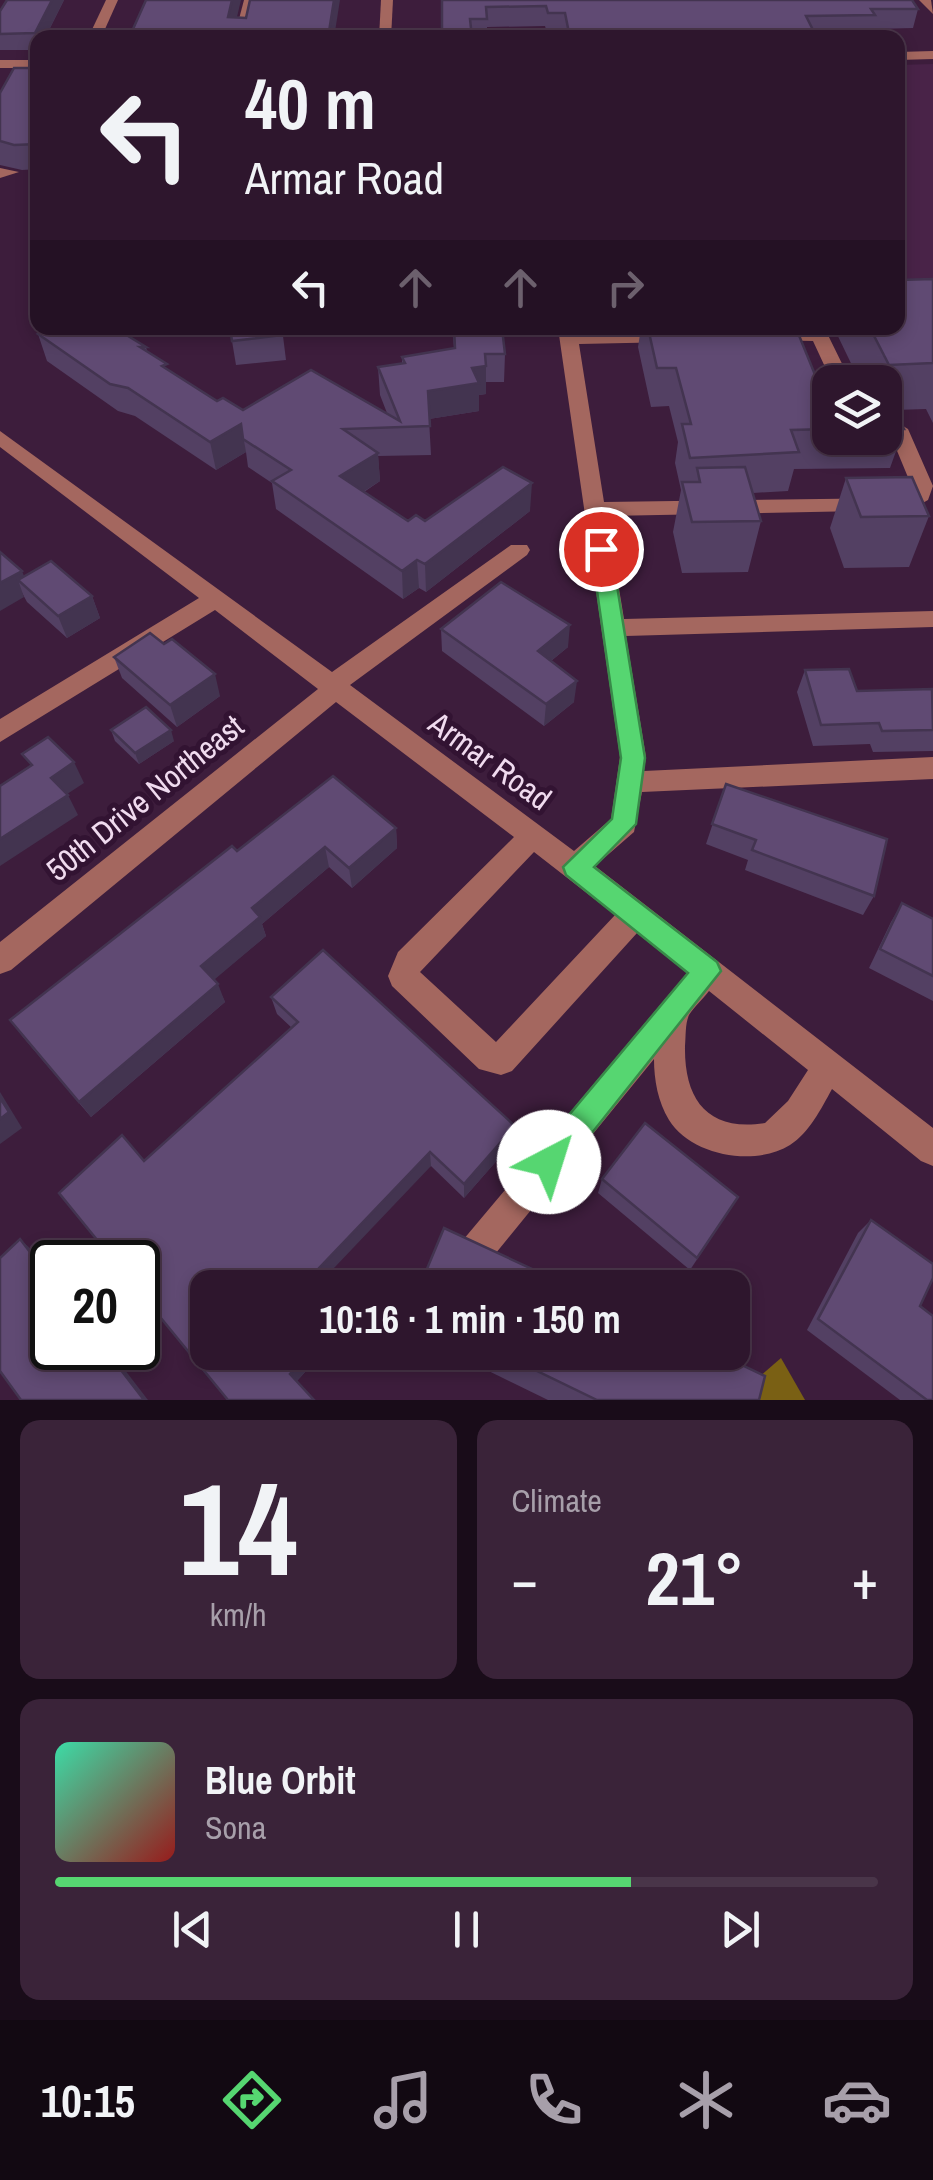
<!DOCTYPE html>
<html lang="en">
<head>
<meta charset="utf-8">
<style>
	:root { --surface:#2e162d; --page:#3a2339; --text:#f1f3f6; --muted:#a79faa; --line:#493549; --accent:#56d671 }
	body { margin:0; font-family:"Archivo Narrow",sans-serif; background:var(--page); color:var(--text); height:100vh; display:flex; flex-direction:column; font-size:38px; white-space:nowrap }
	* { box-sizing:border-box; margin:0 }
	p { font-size:32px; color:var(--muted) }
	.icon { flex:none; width:55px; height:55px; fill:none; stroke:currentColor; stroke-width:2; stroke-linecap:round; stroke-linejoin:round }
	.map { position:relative; height:1400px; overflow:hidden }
	.panel { display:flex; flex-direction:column; gap:20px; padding:20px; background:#190c19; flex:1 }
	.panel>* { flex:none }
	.guide { position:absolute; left:30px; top:30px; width:875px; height:305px; border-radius:20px; box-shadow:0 5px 15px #0003,0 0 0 2px var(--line); background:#2e162d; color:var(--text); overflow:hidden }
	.buttons { position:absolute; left:812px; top:365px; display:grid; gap:20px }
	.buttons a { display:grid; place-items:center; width:90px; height:90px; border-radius:20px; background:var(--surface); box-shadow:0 5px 15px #0003,0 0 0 2px var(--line); font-size:50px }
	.speed { position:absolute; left:30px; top:1240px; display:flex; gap:20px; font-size:50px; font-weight:700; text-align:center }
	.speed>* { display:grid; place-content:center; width:130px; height:130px; border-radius:50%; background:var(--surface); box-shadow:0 5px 15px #0003,0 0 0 2px var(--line); line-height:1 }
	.speed .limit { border:5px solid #111; border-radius:15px; background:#fff; color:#111 }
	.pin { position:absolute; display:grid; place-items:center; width:85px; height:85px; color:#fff; margin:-42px; border:5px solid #fff; border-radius:50%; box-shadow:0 2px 10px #0007 }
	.me { position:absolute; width:110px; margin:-55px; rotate:40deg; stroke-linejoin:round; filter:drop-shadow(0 0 8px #0008) }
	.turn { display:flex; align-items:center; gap:35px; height:210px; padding:0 50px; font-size:45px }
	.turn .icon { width:130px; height:130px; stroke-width:2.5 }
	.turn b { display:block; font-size:70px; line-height:85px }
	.lanes { display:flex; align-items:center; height:95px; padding:0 50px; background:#0003; justify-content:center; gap:50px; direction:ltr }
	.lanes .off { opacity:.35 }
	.big { font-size:75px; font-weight:700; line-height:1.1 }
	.panel .widget { flex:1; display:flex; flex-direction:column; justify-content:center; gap:15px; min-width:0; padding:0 35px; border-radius:20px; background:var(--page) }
	.panel .dial { align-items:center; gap:0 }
	.dial b { font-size:130px; line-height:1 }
	.song { display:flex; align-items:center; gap:30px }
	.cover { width:120px; height:120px; border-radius:15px; background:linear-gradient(135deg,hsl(160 70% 55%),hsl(0 70% 35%)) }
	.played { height:10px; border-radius:5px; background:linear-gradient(90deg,var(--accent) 70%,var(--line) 70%) }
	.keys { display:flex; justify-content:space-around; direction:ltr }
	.heat { display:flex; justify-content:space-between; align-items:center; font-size:55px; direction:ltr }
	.panel .tiles { flex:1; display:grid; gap:20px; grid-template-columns:1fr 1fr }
	.widget:last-child { grid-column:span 2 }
	.trip { position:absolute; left:190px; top:1270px; width:560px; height:100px; border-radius:20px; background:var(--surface); box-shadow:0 5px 15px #0003,0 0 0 2px var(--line); font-weight:700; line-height:100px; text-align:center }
	.dock { display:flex; height:160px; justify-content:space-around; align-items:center; background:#120912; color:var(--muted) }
	.dock .icon { width:70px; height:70px }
	.dock .on { color:var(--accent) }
	.dock b { font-size:45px; color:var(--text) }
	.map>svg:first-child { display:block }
	.built { fill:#492348 }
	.forest { fill:#7a6014 }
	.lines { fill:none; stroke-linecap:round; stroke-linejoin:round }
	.minor { fill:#a4675f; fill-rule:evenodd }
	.wall { fill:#534063 }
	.shaded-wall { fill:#433450 }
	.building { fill:#604a73; stroke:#433450; stroke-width:2.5 }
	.route { fill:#56d671; stroke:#388b49; stroke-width:2.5 }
	.labels { text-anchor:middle; stroke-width:10; stroke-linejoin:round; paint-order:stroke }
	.street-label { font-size:32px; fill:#f0dbef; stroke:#321332 }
</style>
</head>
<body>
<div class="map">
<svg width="933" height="1400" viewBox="0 0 933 1400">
	<rect width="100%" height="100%" fill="#3d1d3c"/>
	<path class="built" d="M933,64V314L898,315V65Z"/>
	<path class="forest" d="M781,1358L805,1400H753L758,1378Z"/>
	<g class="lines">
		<g class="minor">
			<path d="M106,0H118L101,38H88Z"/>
			<path d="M244,0H256L247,38H234Z"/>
			<path d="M381,0H393L391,38H379Z"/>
			<path d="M919,0H931L933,14Z"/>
			<path d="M933,51V59L898,60V52Z"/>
			<rect x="0" y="60" width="38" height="8"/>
			<path d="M0,168L19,172L0,178Z"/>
			<path d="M558,328H576L577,333L674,332L683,337L674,342L579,344L604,502L898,498L912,487L888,429L898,423L908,429L933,486L928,500L910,510L607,516L624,619L933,611V627L626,636L646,757L644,771L933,757V779L642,792L634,832L595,866L933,1128V1166L921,1161L832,1089C821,1109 809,1133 790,1145C755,1167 691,1156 669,1120C658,1102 654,1080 654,1059L487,1264L475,1270L463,1264L457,1252L463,1240L687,973L637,933L512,1071L501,1075L479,1069L392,986L388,976L398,952L514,837L336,702L11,970L0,974V942L318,689L215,610L0,742V719L199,598L0,447V431L332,672L511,545H527L530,550L527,555L350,685L574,851L611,819L620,757ZM534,852L615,915L496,1042L420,972ZM709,991L808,1070L788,1101L765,1123C708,1132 684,1100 685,1046C686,1036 685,1024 689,1015C694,1007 703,999 709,991Z"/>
			<path d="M764,331H826L851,382H832L813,341L758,340V332Z"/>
		</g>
	</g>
	<g class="wall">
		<path d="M64,0L45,38H38V50H0V11Z"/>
		<path d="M442,0H912L918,9L913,28L872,29L870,35L817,36V38H565L564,33H547L545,26L487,27V38H442Z"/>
		<path d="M38,68V169L22,170L0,165V93Z"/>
		<path d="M933,279V423L926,409L895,410L904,429L890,468L794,469L788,491L753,493L761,521L748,572L682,573L673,532L681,490L675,463L678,442L669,406L651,407L638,347L641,328H796L820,387L830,386V438H885V382H860L834,328H898Z"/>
		<path d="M282,328L286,360L236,365L232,341Z"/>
		<path d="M452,328H502L505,354L504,382H486V394L479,395V411L429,419L431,455L378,456L380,481L364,492L408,521L530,511L426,592L419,588L403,599L276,509L272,483L248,467L246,452L216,470L135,416L118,411L47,361L38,334L146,347L147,351L168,370L217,401L243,410L387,413L380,395L378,367L402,363V357L454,348Z"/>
		<path d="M846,478L929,516L909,567L844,568L830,528Z"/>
		<path d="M0,552L24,577L92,596L100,618L67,638L27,602Z"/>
		<path d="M441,629L568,647L551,661L574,702L544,726L442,651Z"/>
		<path d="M114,657L220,696L177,727L122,678Z"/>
		<path d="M805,670L857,691L933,692V751L873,752L870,744L813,746L797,692Z"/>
		<path d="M111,730L174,741L139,764L115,741Z"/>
		<path d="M726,784L874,896L863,915L745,870L748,860L706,844Z"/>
		<path d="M396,828L397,848L352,888L329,867L262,924L266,936L214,979L225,1002L91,1117L23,1037L10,1020L237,851Z"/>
		<path d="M902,903L933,919V1001L869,968L891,922Z"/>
		<path d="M271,997L514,1141L464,1198L431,1166L208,1288L316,1360L297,1381L228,1400L144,1161L292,1028L277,1014Z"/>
		<path d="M602,1179L729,1211L690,1270L598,1193Z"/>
		<path d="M871,1220L920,1306L933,1400H900L807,1330L858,1233Z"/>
		<path d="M450,1352H715L759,1400H548Z"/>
	</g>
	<g class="shaded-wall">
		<path d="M52,0H64L45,38H38V44L35,33Z"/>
		<path d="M232,0H241L232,38L228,17Z"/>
		<path d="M334,0H340L334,38H328Z"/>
		<path d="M486,366V394L479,395V411L429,419L428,391L472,368Z"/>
		<path d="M241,424L246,452L216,470L210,442Z"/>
		<path d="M378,453L380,481L344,504L340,476Z"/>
		<path d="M532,483L530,511L426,592L425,564Z"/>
		<path d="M417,560L419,588L403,599L402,571Z"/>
		<path d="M22,571L30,591L18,580L24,597L0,611V583Z"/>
		<path d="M92,596L100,618L67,638L58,616Z"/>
		<path d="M570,625L568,647L536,673L538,651Z"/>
		<path d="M215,674L220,696L177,727L170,705Z"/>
		<path d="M577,681L574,702L544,726L546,704Z"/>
		<path d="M171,730L174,741L139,764L135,753Z"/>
		<path d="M74,762L84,783L61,798L51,778Z"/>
		<path d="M68,795L78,815L0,866V839Z"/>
		<path d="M396,828L397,848L352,888L349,868Z"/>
		<path d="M325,847L329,867L262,924L266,936L208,985L201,966L252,908Z"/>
		<path d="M218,984L225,1002L91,1117L79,1102Z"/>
		<path d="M0,1092L22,1128L0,1144Z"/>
		<path d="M515,1126L514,1141L464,1198V1184Z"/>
		<path d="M430,1152L431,1166L315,1288H300Z"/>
		<path d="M20,1239L34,1252L52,1276V1281Z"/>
		<path d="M104,1348H108L148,1400H144Z"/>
		<path d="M309,1352H312L316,1360L295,1383L290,1374Z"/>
	</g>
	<g class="building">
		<path d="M7,0H52L35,33L0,34V11Z"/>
		<path d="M146,0H232L228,17L246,18L250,0H334L328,38H129Z"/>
		<path d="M442,0H912L918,9H871L875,15L806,16L817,38H570L565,13H548L546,6L486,7L487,19H470L472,38H442Z"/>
		<path d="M14,68H38V144L14,145L0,141V93Z"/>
		<path d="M933,279V363L889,365L870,328H898V280Z"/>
		<path d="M50,328H115L146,347H140L167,364L162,366L217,401L223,398L243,410L311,370L400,421L378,367L405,363L402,357L455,348L454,328H502L505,354H485L486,366L472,368L479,383L428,391L430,426L343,429L378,453L340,476L408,521L416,515L425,521L503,467L532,483L425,564L417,560L402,571L272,481L291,470L243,439L241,424L210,442L128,388L110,384L38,334Z"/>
		<path d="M230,328H282L283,335L232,341Z"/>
		<path d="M648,328H796L820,387L830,386V429L791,430L799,452L690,458L682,424H691L676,368H657Z"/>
		<path d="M885,389L904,429H885Z"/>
		<path d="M745,467L761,521L692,522L682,482H700L697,468Z"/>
		<path d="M912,477L929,516L861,517L846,478Z"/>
		<path d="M0,552L22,571L0,583Z"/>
		<path d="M51,561L92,596L58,616L18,580Z"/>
		<path d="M501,582L570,625L538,651L577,681L546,704L441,629Z"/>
		<path d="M150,633L164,644L172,639L215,674L170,705L114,657Z"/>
		<path d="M849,669L857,691L932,689L933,730L882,731L879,723L821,725L805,670Z"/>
		<path d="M146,707L171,730L135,753L111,730Z"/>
		<path d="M48,737L74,762L51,778L68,795L0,839V786L32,765L22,754Z"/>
		<path d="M333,776L396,828L349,868L325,847L252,908L260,917L201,966L218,984L79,1102L10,1020L232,846L237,851Z"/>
		<path d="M726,784L887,839L874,896L752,850L756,840L712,824Z"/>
		<path d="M902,903L933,919V976L880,949Z"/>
		<path d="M323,950L515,1126L464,1184L430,1152L300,1288H208V1352H309L290,1374L314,1400H228L138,1290V1262H115L59,1193L122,1135L144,1161L298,1022L271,997Z"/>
		<path d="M0,1098L9,1112L0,1119Z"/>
		<path d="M645,1123L738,1197L697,1258L602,1179Z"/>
		<path d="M871,1220L933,1264V1278L920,1306L933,1316V1400H927L818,1319Z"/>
		<path d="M444,1228L573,1288H419Z"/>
		<path d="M20,1239L52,1281V1348H104L144,1400H21L0,1371V1258Z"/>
		<path d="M498,1352H715L765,1376L759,1400H597Z"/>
	</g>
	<path class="route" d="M601,542L611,549L645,758L636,824L594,867L717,962L721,971L560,1173L549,1178L538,1173L534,1162L538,1152L688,973L566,875L563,867L612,819L621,758L591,549Z"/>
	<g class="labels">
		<g class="street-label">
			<text transform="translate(490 761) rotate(36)" y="11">Armar Road</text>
			<text transform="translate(145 798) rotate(-39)" y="11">50th Drive Northeast</text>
		</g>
	</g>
</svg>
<div class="buttons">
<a><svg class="icon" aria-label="layers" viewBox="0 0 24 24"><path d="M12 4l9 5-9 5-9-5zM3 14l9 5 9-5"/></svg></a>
</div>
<div class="speed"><div class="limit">20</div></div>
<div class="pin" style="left:601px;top:549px;background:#d93025"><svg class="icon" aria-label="arrive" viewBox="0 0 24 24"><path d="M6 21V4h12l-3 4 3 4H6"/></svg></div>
<svg class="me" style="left:549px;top:1162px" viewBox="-20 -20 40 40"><circle r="19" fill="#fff"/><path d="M0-13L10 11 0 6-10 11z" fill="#56d671"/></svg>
<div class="trip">10:16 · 1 min · 150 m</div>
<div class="guide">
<div class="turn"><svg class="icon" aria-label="left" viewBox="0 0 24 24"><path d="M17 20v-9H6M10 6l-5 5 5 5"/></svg><div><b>40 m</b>Armar Road</div></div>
<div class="lanes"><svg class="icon" aria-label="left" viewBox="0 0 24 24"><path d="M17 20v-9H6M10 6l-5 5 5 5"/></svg><svg class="icon off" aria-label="ahead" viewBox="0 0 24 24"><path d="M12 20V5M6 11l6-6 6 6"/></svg><svg class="icon off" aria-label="ahead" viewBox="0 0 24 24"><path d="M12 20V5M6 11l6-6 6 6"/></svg><svg class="icon off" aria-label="right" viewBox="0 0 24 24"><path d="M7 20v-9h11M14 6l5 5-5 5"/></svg></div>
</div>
</div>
<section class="panel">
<div class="tiles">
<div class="widget dial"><b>14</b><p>km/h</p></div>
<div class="widget"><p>Climate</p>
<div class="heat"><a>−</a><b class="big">21°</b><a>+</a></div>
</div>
<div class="widget">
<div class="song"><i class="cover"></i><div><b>Blue Orbit</b><p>Sona</p></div></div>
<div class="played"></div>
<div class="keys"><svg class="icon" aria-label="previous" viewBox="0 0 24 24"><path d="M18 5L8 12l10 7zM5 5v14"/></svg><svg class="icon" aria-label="pause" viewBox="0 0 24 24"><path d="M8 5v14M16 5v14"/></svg><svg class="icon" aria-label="next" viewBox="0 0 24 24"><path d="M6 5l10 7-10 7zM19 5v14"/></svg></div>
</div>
</div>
</section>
<nav class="dock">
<b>10:15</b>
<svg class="icon on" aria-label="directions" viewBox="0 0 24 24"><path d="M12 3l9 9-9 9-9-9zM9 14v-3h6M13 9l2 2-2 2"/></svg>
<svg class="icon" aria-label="music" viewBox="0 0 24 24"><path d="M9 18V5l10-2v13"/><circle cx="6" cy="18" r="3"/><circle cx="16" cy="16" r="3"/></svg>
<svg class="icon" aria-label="phone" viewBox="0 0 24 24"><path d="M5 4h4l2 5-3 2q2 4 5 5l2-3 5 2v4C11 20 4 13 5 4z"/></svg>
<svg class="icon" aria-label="climate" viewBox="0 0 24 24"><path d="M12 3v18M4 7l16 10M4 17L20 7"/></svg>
<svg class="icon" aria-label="car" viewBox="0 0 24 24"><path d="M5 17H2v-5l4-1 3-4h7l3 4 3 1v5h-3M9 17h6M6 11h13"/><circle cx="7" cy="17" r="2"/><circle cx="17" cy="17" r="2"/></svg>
</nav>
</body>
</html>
